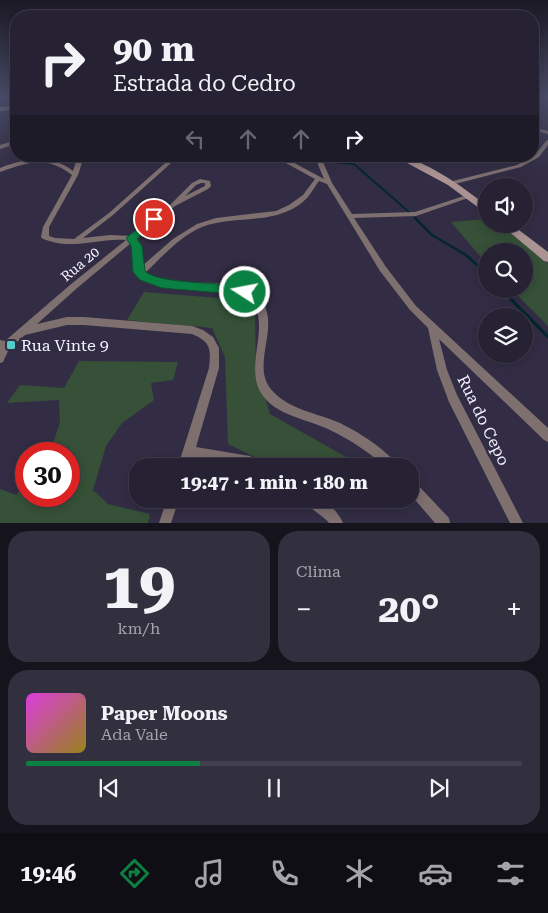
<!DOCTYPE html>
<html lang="pt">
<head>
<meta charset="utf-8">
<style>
	:root { --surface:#262233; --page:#322f3f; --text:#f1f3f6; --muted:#a4a4ac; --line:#423f4e; --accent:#0b8043 }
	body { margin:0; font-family:"Roboto Serif",serif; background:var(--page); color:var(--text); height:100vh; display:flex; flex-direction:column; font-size:19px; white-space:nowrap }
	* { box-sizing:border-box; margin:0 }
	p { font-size:16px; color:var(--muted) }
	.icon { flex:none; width:28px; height:28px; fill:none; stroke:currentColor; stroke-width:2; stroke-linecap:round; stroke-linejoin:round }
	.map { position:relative; height:523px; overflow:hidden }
	.drawer { display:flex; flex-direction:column; gap:8px; padding:8px; background:#15131c; flex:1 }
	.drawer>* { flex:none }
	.guide { position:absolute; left:10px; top:10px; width:529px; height:152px; border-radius:20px; box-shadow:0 2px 12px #0003,0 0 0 1px var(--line); background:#262233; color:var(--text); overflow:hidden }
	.fabs { position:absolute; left:478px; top:178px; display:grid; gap:10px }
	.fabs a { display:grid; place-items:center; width:55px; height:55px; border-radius:50%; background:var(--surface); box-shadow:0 2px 12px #0003,0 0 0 1px var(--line); font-size:25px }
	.speed { position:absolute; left:15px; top:442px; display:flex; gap:10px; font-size:25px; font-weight:700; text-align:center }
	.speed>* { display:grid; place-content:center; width:65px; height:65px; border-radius:50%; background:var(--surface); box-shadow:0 2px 12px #0003,0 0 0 1px var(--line); line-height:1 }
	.speed .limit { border:8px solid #d22; background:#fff; color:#111 }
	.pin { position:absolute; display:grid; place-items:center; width:42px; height:42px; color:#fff; margin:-21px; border:2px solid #fff; border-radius:50%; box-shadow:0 1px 5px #0007 }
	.me { position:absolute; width:55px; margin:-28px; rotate:281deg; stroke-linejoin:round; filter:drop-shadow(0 0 4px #0008) }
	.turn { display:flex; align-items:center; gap:18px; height:105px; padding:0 20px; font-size:22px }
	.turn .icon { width:65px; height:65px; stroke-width:2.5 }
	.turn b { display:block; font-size:35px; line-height:42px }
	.lanes { display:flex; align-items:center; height:48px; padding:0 20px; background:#0003; justify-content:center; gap:25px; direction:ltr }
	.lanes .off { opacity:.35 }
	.big { font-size:38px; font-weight:700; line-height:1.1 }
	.drawer .widget { flex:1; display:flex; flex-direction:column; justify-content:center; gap:8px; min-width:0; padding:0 18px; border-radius:20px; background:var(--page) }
	.drawer .dial { align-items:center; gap:0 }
	.dial b { font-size:65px; line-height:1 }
	.song { display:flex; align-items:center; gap:15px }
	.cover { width:60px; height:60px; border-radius:8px; background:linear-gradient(135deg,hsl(300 70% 55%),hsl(50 70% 35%)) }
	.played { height:5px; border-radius:2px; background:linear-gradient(90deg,var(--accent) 35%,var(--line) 35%) }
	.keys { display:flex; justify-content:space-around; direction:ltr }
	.heat { display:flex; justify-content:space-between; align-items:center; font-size:28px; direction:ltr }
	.drawer .tiles { flex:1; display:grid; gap:8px; grid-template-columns:1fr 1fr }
	.widget:last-child { grid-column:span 2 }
	.trip { position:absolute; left:129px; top:458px; width:290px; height:50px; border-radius:20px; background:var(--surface); box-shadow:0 2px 12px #0003,0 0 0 1px var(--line); font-weight:700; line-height:50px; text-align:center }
	.menu { display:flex; height:80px; justify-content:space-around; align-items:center; background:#0f0e14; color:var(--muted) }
	.menu .icon { width:35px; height:35px }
	.menu .selected { color:var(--accent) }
	.menu b { font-size:22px; color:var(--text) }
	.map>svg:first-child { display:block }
	.green { fill:#365138 }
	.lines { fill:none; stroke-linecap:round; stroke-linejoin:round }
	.stream-far2 { stroke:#03262f; stroke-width:2 }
	.stream-far1 { stroke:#03262f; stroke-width:2.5 }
	.stream { stroke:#03262f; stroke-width:3 }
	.street { fill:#7f7070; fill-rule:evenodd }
	.secondary { fill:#ab9394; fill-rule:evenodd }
	.route { fill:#0b8043; stroke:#07532c }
	.poi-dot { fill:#53cdcb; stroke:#322d44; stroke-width:2 }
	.labels { text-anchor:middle; stroke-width:5; stroke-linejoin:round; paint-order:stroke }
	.street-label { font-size:14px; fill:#f4f2ff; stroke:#322d44 }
	.near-poi-label { font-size:16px; fill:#f4f2ff; stroke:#322d44; text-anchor:start }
	.near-street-label { font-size:16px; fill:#f4f2ff; stroke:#322d44 }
</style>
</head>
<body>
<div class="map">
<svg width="548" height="523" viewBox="0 0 548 523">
	<rect width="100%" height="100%" fill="#322d44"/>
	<g class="green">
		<path d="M486,219V224H501L548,263V326L511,289H524V251H486V263L451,222Z"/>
		<path d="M144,292L230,299L251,306L255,316L256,368L270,414L362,466H273L228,444L225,357L212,328L127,320Z"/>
		<path d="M79,361L178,362L173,380L151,383L154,400L122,423L106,446L93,490L108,504L150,514L148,523H0V489L16,495L26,482V496H69V454H49L60,423L59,400L7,403L20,385L64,388Z"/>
	</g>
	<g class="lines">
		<path class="stream-far2" d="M325,161L354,164L409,212"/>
		<g class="stream-far1">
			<path d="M415,218L432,235L466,255L486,273"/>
			<path d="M501,289L508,296"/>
		</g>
		<path class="stream" d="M507,295L548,337"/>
		<g class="street">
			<path d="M532,127L548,131V134L532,130Z"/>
			<path d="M16,140V144L0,149V145Z"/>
			<path d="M548,140V145L539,157L521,167L451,185L448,183L449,182L517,165L535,155L546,141Z"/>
			<path d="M78,156H84L78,175L49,227V236L55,238L74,239L109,213L173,156H179L113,215L83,238L110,235L131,236L171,204L192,183L200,179L210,181L211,186L208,189L175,206L136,239L140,246L142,266L173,239L197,224L216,218L276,211L289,205L303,195L315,179L273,156H281L285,158L324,179L317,162L319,156H325L323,162L332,183L352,214L415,212L467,195H471V197L416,216L354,218L386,267L416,306L548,428V442L544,440L439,339L447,370L457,395L523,523H510L449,402L437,370L428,328L410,310L380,271L327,184L319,181C315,186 312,192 308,197C280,227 237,214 202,227C180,236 162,257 145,273C176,292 228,273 255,294C286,319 250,361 270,388C286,409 317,413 340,423C362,434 378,445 396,462L398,466H384C368,451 350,440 330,430C308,419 275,416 261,393C242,362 279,313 241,295C213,281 157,300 135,273L132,246L131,243L76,289L37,324L67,317H84L192,326L203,330L213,337L219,348V368L196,447L250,456L260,462L262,466H242L192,457L190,466H178L209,368C211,349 211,342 192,334L84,325H67L25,335L9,349L3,362L0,363V340L5,341L70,285L126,240C106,238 86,245 66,244C58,244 50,241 43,239L41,237L43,227L72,175C46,155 29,162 0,172V168C25,158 51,154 73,171ZM201,183H205V186L185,196L196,185Z"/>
			<path d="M410,479L414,481L449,518L450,523H435L410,494Z"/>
			<path d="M167,499H179L171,523H159Z"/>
			<path d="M304,499C308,499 316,497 320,499C329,502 340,515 343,523H329C322,514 308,509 304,499Z"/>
		</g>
		<g class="secondary">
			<path d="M16,106V110L0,111V107Z"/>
			<path d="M394,156C421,156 464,188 486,205V212L483,211L448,185Z"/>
			<path d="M500,224H511L548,252V262L544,261Z"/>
		</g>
	</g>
	<linearGradient id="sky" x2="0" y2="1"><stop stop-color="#1c1925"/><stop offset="0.57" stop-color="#494c67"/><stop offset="1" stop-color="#494c67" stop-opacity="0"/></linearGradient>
	<rect width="548" height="171" fill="url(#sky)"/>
	<path class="route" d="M154,216L158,217V222L137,239L142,246L145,271C159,285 225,281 249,289L251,292L249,296L245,297L222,293L162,288L140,280L133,272L131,246L126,238Z"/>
	<rect class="poi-dot" x="6" y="340" width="10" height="10" rx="2.5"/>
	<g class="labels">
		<g class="street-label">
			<text transform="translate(80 264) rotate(-40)" y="5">Rua 20</text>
		</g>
		<g class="near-poi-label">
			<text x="21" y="351">Rua Vinte 9</text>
		</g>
		<g class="near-street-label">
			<text transform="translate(484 420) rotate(64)" y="6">Rua do Cepo</text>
		</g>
	</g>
</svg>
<div class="fabs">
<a><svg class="icon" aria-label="sound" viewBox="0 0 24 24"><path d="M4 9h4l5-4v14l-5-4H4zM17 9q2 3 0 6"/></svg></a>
<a><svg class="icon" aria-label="search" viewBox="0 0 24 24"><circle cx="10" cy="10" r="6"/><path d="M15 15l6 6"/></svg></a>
<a><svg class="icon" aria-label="layers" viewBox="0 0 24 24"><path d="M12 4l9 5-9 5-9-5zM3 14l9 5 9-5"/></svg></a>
</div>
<div class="speed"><div class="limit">30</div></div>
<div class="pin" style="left:154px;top:219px;background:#d93025"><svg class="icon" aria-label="arrive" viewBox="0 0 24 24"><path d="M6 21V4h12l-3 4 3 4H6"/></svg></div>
<svg class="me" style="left:245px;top:292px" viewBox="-20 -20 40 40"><circle r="17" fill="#0b8043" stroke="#fff" stroke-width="3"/><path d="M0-11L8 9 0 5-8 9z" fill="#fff"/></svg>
<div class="trip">19:47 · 1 min · 180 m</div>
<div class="guide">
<div class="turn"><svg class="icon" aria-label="right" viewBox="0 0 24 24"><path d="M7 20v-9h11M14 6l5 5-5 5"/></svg><div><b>90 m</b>Estrada do Cedro</div></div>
<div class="lanes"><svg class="icon off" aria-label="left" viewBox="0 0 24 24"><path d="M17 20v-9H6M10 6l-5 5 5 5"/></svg><svg class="icon off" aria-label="ahead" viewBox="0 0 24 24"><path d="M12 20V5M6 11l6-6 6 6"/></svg><svg class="icon off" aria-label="ahead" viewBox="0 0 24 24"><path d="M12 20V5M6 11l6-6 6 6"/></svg><svg class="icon" aria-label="right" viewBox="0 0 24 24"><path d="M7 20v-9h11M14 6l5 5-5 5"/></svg></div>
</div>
</div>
<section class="drawer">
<div class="tiles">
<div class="widget dial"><b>19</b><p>km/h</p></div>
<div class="widget"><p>Clima</p>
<div class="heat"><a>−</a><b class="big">20°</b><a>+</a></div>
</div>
<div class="widget">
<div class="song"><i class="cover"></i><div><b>Paper Moons</b><p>Ada Vale</p></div></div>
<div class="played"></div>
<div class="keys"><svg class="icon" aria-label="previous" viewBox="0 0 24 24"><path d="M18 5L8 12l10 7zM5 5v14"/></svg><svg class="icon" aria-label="pause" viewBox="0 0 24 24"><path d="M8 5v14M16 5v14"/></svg><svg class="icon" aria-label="next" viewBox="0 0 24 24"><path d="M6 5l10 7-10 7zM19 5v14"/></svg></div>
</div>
</div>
</section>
<nav class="menu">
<b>19:46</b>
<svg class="icon selected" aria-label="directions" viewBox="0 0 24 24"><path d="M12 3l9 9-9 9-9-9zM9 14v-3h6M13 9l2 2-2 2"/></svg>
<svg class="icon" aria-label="music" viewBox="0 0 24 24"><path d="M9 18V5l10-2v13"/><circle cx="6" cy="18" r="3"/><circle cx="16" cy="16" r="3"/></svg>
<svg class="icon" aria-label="phone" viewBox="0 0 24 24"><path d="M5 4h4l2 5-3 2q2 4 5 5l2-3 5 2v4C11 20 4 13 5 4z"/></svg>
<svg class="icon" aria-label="climate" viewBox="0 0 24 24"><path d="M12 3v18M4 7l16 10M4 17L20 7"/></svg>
<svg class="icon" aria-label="car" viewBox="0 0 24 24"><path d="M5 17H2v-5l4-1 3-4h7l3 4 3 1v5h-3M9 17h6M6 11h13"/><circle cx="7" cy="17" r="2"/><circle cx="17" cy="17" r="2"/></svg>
<svg class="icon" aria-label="filters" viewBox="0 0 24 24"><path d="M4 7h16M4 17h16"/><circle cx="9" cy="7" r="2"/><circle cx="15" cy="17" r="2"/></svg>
</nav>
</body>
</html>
